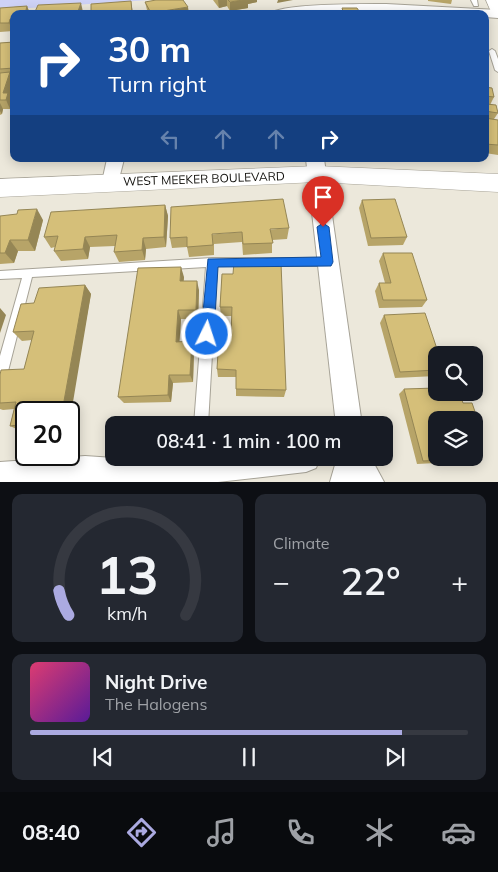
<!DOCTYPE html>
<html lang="en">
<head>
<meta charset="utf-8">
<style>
	:root { --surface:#171b24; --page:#242831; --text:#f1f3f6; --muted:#9ea1a6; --line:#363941; --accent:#abaae1 }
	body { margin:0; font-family:Mulish,sans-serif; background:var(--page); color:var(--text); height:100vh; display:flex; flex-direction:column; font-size:19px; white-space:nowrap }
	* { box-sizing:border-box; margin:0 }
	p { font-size:16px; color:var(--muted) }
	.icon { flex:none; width:28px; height:28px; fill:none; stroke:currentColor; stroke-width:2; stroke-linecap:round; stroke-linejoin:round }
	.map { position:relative; height:482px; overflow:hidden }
	.drawer { display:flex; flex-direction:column; gap:12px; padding:12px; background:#0d0f14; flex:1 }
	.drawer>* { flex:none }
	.hud { position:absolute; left:10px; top:10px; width:479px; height:152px; border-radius:10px; box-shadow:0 2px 12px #0003; background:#1a4fa0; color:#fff; overflow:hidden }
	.tools { position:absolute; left:428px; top:346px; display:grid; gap:10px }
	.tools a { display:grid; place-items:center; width:55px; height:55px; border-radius:10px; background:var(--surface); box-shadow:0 2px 12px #0003; font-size:25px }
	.speed { position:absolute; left:15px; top:401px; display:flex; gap:10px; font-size:25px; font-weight:700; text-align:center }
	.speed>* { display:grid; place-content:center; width:65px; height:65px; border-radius:50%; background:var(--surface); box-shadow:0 2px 12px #0003; line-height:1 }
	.speed .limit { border:2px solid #111; border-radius:8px; background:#fff; color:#111 }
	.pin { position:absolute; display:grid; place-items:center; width:42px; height:42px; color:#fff; margin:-51px -21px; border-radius:50% 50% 50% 0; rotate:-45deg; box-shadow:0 0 5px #0007 }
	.pin .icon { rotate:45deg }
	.me { position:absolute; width:55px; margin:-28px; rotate:4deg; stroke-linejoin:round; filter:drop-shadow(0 0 4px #0008) }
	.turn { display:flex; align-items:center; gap:18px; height:105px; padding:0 15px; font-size:22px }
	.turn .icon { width:65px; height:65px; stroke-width:2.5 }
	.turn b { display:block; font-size:35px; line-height:42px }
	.lanes { display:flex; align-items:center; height:48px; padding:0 15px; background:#0003; justify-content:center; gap:25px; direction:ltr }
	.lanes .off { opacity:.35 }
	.big { font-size:38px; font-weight:600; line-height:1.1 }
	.drawer .card { flex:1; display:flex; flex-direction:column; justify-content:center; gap:8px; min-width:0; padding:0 18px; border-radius:10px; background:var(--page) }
	.drawer .dial { align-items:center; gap:0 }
	.dial svg { height:130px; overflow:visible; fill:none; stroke:var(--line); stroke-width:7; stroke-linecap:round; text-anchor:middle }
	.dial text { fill:var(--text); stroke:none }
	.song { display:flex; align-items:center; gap:15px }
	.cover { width:60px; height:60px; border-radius:8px; background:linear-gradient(135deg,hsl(340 70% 55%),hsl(270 70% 35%)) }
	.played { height:5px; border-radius:2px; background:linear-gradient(90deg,var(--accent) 85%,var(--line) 85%) }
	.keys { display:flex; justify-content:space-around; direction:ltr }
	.heat { display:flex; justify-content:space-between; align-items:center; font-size:28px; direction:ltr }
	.drawer .tiles { flex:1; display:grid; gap:12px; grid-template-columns:1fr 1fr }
	.card:last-child { grid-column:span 2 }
	.trip { position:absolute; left:105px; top:416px; width:288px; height:50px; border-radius:10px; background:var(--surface); box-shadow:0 2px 12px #0003; font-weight:600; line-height:50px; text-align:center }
	.menu { display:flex; height:80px; justify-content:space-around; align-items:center; background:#090b0e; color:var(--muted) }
	.menu .icon { width:35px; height:35px }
	.menu .current { color:var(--accent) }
	.menu b { font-size:22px; color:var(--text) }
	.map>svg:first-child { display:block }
	.green { fill:#ced2f6 }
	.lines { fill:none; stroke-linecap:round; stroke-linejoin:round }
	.lane-casing { stroke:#a7a397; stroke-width:2 }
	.street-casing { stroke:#a7a397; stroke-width:2 }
	.secondary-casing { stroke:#a7a397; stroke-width:1 }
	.lane { fill:#fff; fill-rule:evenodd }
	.street { fill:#fff; fill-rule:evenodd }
	.secondary { fill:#fff; fill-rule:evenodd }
	.wall { fill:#b7a468 }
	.shaded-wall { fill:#958655 }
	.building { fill:#d5bf79; stroke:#958655 }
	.route { fill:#1a73e8; stroke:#114b97 }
	.labels { text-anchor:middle; stroke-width:4; stroke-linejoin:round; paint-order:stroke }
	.street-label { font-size:12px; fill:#0f0e0a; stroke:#fff }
</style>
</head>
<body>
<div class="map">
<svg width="498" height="482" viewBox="0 0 498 482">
	<rect width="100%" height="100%" fill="#ece8db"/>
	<path class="green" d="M0,0H149L0,10Z"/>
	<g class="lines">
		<g class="lane-casing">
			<g id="lane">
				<path d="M471,0H477L478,6H474Z"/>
				<path d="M492,49L495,51L498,59V72L495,70L489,51Z"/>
				<path d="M212,258H327L331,259L332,262L331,265L327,266H217L208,425H194L206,267L32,277L6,379L4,383L0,385V356L22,278L0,279V271Z"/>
			</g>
		</g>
		<g class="street-casing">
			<g id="street">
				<path d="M386,4L498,10V18L485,17V14L359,11L269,14C281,3 367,4 386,4Z"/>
				<path d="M107,159H124L117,187L111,188L105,187L102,182Z"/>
				<path d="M306,159H324L362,425H336Z"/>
				<path d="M85,456L114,458H320L316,468L306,472L218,482H0V462Z"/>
				<path d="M337,458H371L384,482H330Z"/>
			</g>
		</g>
		<g class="secondary-casing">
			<g id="secondary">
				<path d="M486,0H498V16L492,14Z"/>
				<path d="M317,166L498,174V192L317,182L0,197V179Z"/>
			</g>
		</g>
		<use href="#lane" class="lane"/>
		<use href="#street" class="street"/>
		<use href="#secondary" class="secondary"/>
	</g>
	<g class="wall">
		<path d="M213,0H257V2L248,4V8L230,11L227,6L219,8Z"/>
		<path d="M428,0H452L451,4L428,1Z"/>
		<path d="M145,2L189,14H149L147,10Z"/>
		<path d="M27,6L30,14H14V28L13,31L0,32V8Z"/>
		<path d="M14,42V77L13,78L14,80L10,96L13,101L10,109H3L2,114L0,115V43Z"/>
		<path d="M485,87L494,97L490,105L498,113L494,119L498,121V155L485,153Z"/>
		<path d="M362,200L407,237L403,245L368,246L359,208Z"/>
		<path d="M165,205L168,216L166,247L146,249L145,260L119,262L114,252L115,246L90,247L88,259L61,261L54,251L55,247L51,248L44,237Z"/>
		<path d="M0,216L43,220L35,251H18L14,263L0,264Z"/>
		<path d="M289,228L287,239L272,240V253L243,255L242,242L214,244V255L189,257L187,247L172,248L170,238Z"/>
		<path d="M383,253L427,300L422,307L379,308L375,291L379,283H385L379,261Z"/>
		<path d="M222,274L286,390L284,397L236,396V377H218L217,369L231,337L232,316H221L220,307Z"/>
		<path d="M184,277L183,281L199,290L198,319H181L179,341L194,350L193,382L173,383L171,402L124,403L118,397Z"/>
		<path d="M85,285L91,294L69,412H26V431H21L10,426L14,409L3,410L0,409V375L24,369L32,340L22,341L13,332L34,303Z"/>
		<path d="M384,315L436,355V376L395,378L380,323Z"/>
		<path d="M404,389L463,403L481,429L474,433V420H436L482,458L474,461L417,464L399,394Z"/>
	</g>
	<g class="shaded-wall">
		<path d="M218,0H227V6L219,8Z"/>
		<path d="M243,0H257V2L248,4V8L230,11V2Z"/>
		<path d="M278,0H293L277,3Z"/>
		<path d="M131,1L133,14H121V13Z"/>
		<path d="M81,3L83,12L82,14H77Z"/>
		<path d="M27,6L30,14H25Z"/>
		<path d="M188,7L189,14H151V13Z"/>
		<path d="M10,19L14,26L13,31L9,23Z"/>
		<path d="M10,72L14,80V83L10,96L13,101L10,109L3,93Z"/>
		<path d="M0,103L3,109L2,114L0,111Z"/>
		<path d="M165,205L168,216L166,247L164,237Z"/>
		<path d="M37,209L43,220L35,251L28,240Z"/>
		<path d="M85,237L90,247L88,259L83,249Z"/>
		<path d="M143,238L146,249L145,260L142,250Z"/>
		<path d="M10,240L18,251L14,263L5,253Z"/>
		<path d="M181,267L184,277L183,291L180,281Z"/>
		<path d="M197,281L199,290L198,319L196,310Z"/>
		<path d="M85,285L91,294L69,426V412H62Z"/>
		<path d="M0,308L6,315L0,333Z"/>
		<path d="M178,310L181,319L179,350L176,342Z"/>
		<path d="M192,341L194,350L193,382L190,375Z"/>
		<path d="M169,375L173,383L171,402L168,395Z"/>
	</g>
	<g class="building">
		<path d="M156,0H183L188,7L151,13L145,2Z"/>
		<path d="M228,0H243L230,2Z"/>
		<path d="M131,1L132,12L121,13V14H91V4Z"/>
		<path d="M81,3L77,14H34L38,5Z"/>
		<path d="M27,6L25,14H14V18L10,19L9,23H0V8Z"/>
		<path d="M342,8H357L359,11H376L378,14H344Z"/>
		<path d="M328,11L330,14H314L313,13Z"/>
		<path d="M387,11L419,14H387Z"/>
		<path d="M14,42V68L0,69V43Z"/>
		<path d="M10,72L3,93H8L6,100H0V73Z"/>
		<path d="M485,87L492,88L494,97L485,96Z"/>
		<path d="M485,99L486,104L496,105L498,113L485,111Z"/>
		<path d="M485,118L498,120V145L485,144Z"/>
		<path d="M283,199L289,228L270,229L273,243L243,244L242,232L212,234L213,245L187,247V237L170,238L171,207Z"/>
		<path d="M395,199L407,237L371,238L362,200Z"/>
		<path d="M165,205L164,237L143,238L142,250L114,252L117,235L85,237L83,249L54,251L58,236L44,237L51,212Z"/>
		<path d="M37,209L28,240H10L5,253H0V216L17,214L18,210Z"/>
		<path d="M383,253H412L427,300H383L379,283H391Z"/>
		<path d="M234,262L281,263L286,390L236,389V370L217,369L219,337H231L232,307H220L222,274H233Z"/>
		<path d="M181,267L180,281H197L196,310H178L176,342L192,341L190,375H169L168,395L118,397L138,268Z"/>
		<path d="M85,285L62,412H26V424L10,426L16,402L0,403V375L1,370L24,369L34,331L13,332L21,304L34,303L39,288Z"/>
		<path d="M425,313L439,355H436V370L400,372L384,315Z"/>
		<path d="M436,388V392H459L463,403H472L481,429L474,430V420H436V458H474V435L482,458L423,461L404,389Z"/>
	</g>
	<path class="route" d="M323,223L329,227L333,262L331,266L218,267L214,334L212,339L207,341L203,339L201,334L208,259L321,257L317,227Z"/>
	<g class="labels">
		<g class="street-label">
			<text transform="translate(204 179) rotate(-2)" y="4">WEST MEEKER BOULEVARD</text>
		</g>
	</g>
</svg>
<div class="tools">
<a><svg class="icon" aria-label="search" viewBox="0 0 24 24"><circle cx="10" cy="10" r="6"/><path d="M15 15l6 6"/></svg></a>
<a><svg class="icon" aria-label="layers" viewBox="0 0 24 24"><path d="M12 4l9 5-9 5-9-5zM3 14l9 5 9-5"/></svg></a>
</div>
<div class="speed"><div class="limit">20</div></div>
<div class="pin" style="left:323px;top:227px;background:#d93025"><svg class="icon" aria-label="arrive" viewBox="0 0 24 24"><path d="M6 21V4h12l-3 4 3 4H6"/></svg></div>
<svg class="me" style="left:207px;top:334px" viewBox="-20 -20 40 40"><circle r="17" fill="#1a73e8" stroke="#fff" stroke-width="3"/><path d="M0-11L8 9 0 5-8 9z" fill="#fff"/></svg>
<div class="trip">08:41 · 1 min · 100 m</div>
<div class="hud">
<div class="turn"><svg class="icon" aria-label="right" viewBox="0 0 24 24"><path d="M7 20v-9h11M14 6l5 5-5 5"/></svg><div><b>30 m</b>Turn right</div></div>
<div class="lanes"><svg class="icon off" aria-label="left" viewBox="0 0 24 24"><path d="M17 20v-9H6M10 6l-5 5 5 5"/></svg><svg class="icon off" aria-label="ahead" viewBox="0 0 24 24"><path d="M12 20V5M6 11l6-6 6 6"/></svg><svg class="icon off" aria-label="ahead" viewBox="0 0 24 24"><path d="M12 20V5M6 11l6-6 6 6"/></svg><svg class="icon" aria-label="right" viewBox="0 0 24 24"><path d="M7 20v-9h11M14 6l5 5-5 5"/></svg></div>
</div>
</div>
<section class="drawer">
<div class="tiles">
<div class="card dial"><svg viewBox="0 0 100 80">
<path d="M14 69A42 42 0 1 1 86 69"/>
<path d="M14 69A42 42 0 0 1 8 54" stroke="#abaae1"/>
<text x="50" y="56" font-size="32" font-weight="700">13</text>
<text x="50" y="72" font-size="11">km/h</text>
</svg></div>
<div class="card"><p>Climate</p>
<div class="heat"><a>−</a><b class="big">22°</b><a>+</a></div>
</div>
<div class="card">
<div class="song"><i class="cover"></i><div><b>Night Drive</b><p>The Halogens</p></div></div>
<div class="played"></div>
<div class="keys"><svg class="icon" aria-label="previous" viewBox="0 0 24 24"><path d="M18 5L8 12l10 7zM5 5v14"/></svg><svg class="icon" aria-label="pause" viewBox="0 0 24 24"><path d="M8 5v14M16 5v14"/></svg><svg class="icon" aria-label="next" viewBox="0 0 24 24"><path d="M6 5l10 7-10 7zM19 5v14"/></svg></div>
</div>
</div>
</section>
<nav class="menu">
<b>08:40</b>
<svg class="icon current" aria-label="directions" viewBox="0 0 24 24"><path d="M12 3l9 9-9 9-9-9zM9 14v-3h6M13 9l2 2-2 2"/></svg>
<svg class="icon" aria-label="music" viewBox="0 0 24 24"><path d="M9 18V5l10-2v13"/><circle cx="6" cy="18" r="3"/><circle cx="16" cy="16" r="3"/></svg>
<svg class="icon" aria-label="phone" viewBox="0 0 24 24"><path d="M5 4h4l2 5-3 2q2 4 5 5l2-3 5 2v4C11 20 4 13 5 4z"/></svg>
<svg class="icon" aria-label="climate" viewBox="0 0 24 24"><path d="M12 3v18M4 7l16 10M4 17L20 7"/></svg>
<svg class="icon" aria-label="car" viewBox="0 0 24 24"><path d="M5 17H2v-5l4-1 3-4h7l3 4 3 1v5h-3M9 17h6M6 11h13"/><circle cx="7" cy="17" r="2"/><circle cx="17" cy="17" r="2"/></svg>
</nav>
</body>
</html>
